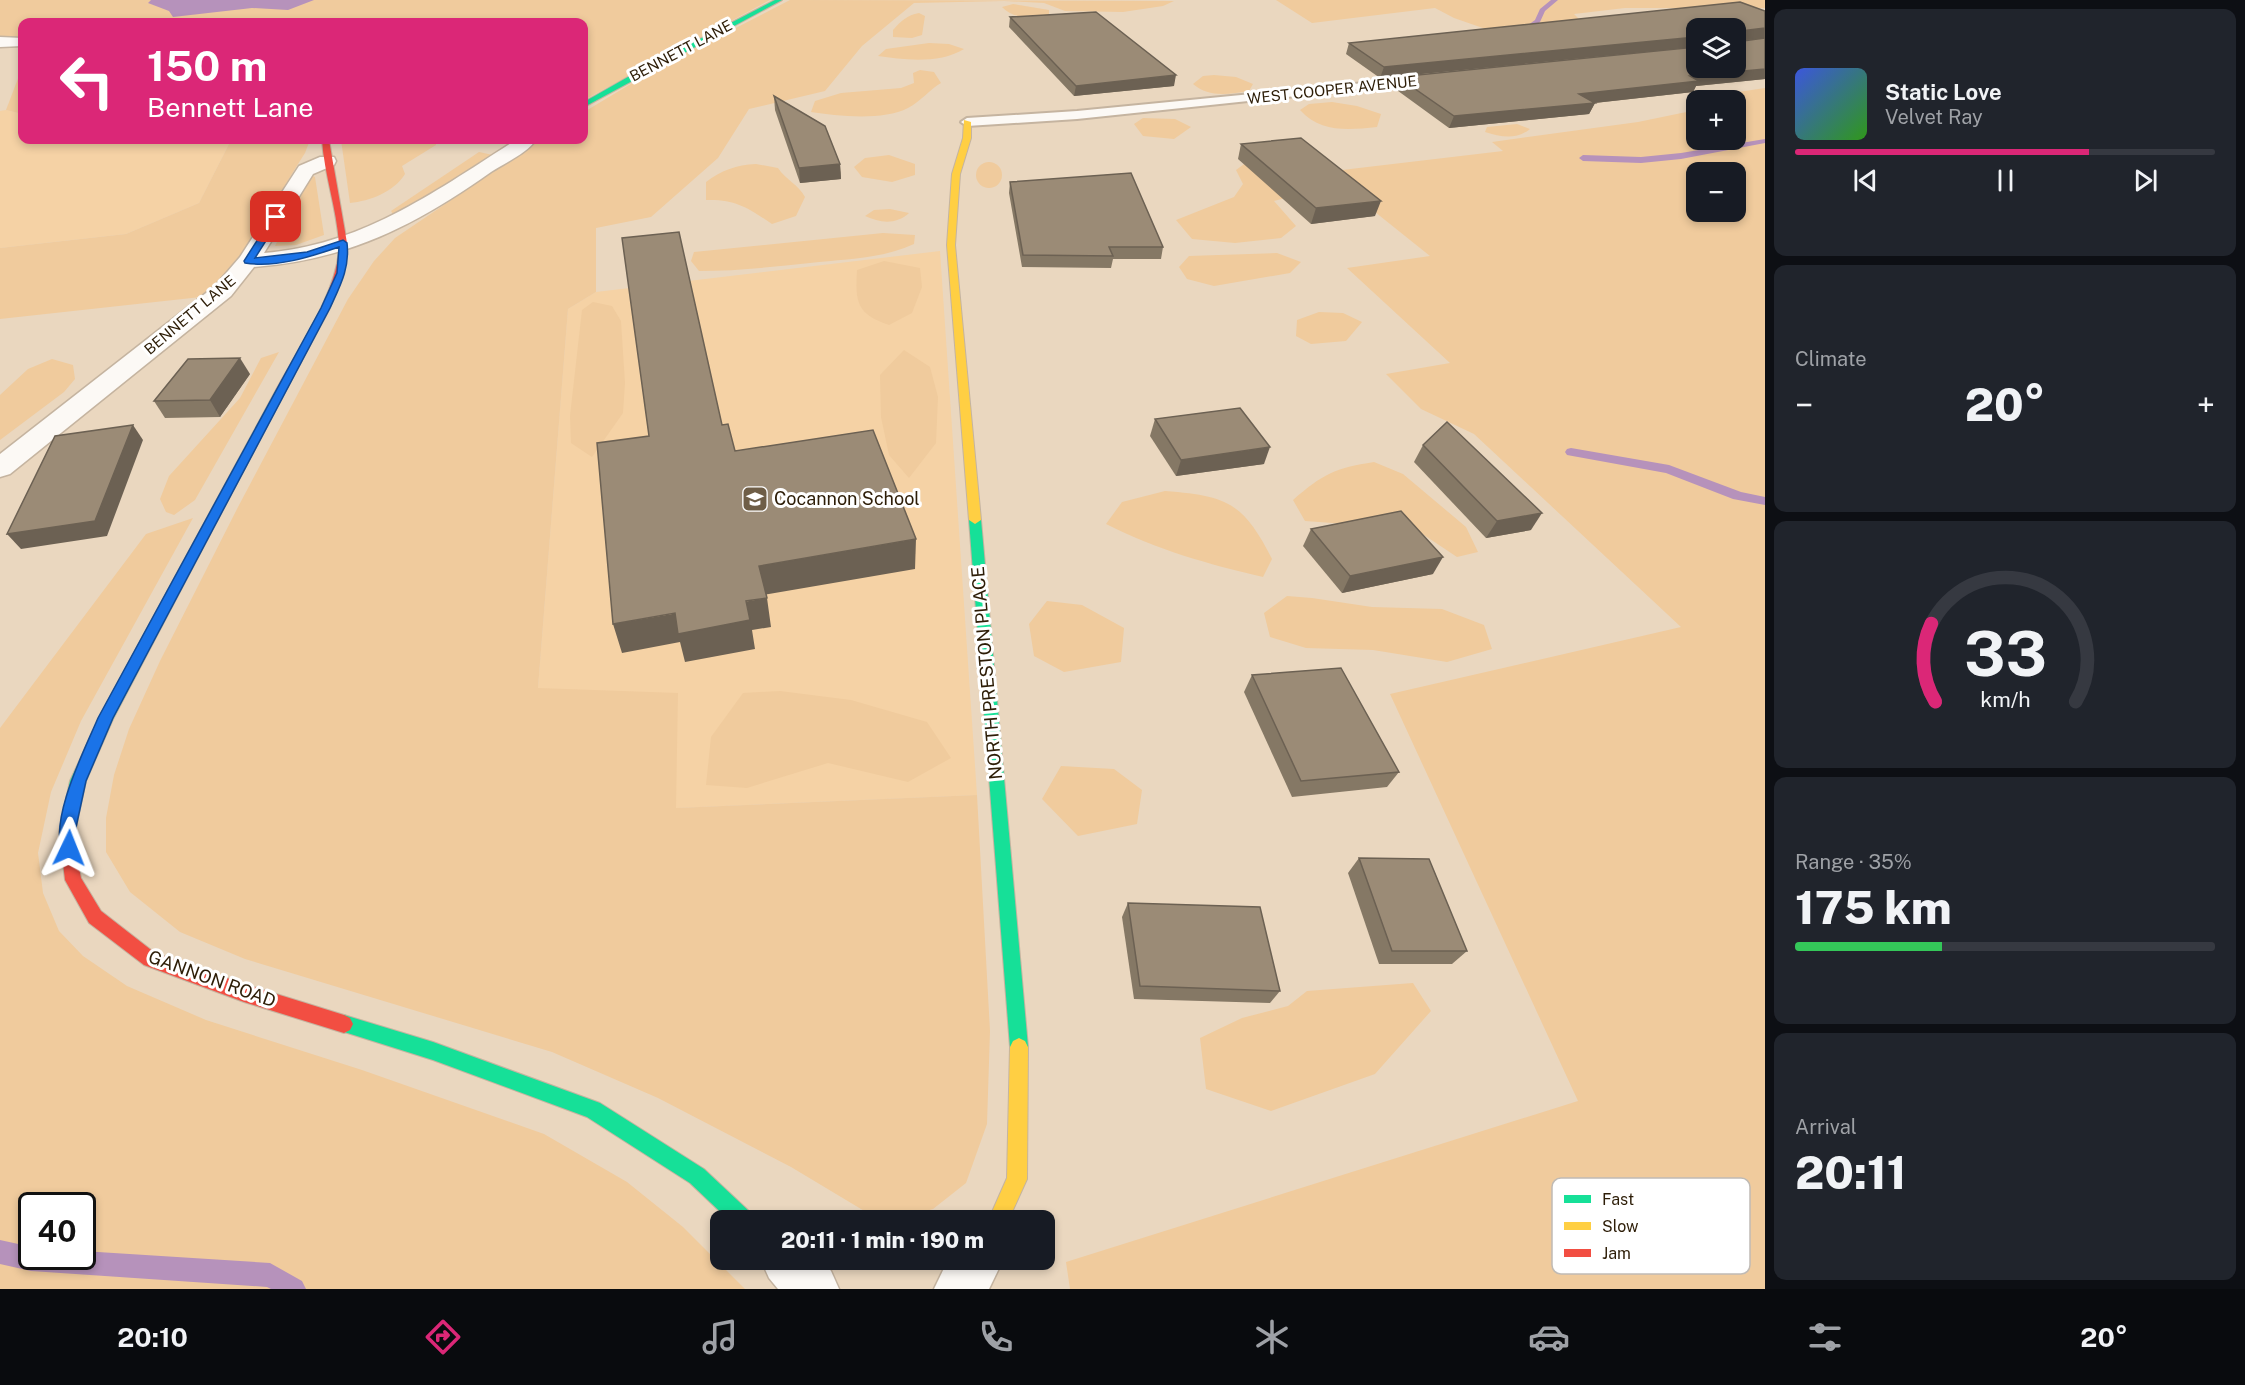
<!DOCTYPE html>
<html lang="en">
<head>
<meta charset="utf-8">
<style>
	:root { --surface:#171b24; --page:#20242c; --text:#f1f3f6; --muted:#9ea1a6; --line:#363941; --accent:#db2777 }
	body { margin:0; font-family:"Public Sans",sans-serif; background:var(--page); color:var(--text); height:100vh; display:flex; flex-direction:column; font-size:22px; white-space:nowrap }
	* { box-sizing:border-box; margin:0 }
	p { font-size:20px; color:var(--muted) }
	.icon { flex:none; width:33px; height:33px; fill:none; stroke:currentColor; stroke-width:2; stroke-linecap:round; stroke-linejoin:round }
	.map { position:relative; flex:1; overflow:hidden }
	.details { display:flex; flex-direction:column; gap:9px; padding:9px; background:#0d0f14; width:480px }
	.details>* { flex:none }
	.banner { position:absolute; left:18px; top:18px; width:570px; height:126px; border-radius:12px; box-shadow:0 3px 9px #0003; background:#db2777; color:#fff; overflow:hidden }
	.buttons { position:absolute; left:1686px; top:18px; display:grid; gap:12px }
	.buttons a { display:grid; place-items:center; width:60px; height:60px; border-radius:12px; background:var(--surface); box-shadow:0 3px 9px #0003; font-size:30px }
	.speed { position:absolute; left:18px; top:1192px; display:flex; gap:12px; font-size:30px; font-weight:700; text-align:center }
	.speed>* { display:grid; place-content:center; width:78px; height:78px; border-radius:50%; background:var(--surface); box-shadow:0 3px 9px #0003; line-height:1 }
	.speed .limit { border:3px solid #111; border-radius:9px; background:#fff; color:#111 }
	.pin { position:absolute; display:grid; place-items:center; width:51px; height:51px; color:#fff; margin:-26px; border-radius:12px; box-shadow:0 3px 9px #0006 }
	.me { position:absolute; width:66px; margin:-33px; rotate:2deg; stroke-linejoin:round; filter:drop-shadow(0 0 4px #0008) }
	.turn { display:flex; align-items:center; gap:21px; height:126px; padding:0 30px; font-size:27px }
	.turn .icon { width:78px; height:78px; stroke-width:2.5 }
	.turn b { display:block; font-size:42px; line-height:51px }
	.big { font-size:45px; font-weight:800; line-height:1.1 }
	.details .widget { flex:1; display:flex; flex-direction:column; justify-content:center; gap:9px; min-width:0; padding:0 21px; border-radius:12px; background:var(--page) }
	.details .dial { align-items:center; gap:0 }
	.dial svg { height:156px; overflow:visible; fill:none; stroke:var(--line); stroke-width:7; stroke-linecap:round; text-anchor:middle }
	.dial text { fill:var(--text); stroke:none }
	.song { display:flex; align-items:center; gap:18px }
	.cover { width:72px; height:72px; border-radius:9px; background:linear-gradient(135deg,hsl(230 70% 55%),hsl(110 70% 35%)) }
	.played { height:6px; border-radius:3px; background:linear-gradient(90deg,var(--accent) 70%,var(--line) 70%) }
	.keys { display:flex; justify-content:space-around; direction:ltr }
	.heat { display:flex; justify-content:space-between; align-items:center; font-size:33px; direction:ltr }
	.charge { height:9px; border-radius:4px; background:linear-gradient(90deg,#34c759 35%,var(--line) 0) }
	.trip { position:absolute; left:710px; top:1210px; width:345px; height:60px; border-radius:12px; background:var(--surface); box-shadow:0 3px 9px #0003; font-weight:800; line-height:60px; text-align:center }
	.tabs { display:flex; height:96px; justify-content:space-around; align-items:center; background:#090b0e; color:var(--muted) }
	.tabs .icon { width:42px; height:42px }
	.tabs .current { color:var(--accent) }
	.tabs b { font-size:27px; color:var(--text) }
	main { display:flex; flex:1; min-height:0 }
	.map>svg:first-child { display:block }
	.built { fill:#f5d2a5 }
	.green { fill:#f0cb9d; fill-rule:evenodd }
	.water { fill:#b692bb }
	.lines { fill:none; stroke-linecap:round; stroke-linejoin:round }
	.stream { fill:#b692bb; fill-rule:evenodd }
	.lane-casing { stroke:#c5b4a0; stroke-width:4 }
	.street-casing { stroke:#c5b4a0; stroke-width:3 }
	.fast-casing { stroke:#c5b4a0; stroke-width:2 }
	.slow-casing { stroke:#c5b4a0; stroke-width:2 }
	.jam-casing { stroke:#c5b4a0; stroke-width:2 }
	.lane { fill:#fcf9f5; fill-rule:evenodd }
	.street { fill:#fcf9f5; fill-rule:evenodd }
	.fast { fill:#16e098; fill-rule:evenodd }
	.slow { fill:#ffcf43; fill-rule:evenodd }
	.jam { fill:#f24e42; fill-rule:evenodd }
	.wall { fill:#857865; fill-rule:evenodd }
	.shaded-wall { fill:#6c6153 }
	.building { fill:#9b8b76; stroke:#6c6153; stroke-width:1.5 }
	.route { fill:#1a73e8; stroke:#114b97; stroke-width:1.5 }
	.labels { text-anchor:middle; stroke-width:6; stroke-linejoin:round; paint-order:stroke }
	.far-street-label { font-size:15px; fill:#2d1d07; stroke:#fff }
	.poi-label { font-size:18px; fill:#2d1d07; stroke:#fff; text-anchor:start }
	.street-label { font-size:18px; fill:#2d1d07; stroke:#fff }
	.key { fill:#fff; stroke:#c0bbb5; stroke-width:1.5 }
	.key-label { font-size:16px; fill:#2d1d07 }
</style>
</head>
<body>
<main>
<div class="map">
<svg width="1765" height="1289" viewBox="0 0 1765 1289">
	<rect width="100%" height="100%" fill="#ead7bf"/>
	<g class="built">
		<path d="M6,110L22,114V140H231L199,203L126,234L0,248V111Z"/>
		<path d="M940,251L977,795L676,808L538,688L568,309L596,292Z"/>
	</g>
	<g class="green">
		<path d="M0,0H770L584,100V22H22V38H0Z"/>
		<path d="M790,0L1174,1L1163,6L1123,12L1065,11L1044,3L1004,1L914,3L862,46L825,91L749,109L718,158L651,217L596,228V292L568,309L538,688L678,693L676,808L977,795L990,1031L987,1124L966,1183L933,1209L898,1219L871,1215L791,1167L658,1098L552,1052L245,959L180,932L130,892L106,852V818L114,775L129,729L160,661L238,507L348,299L374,261L395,238L540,140H584V112L654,70Z"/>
		<path d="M1276,0H1765V8H1625L1574,14L1588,28L1503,35L1454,18L1435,8L1312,23Z"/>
		<path d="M1013,4L1049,10V17C1032,17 1014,20 1002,7Z"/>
		<path d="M919,13L925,16L922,35L912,38L893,37V30C901,21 907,15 919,13Z"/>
		<path d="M929,43L949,44L964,49C940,64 904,60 878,56L886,49Z"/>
		<path d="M22,68V114L6,110Z"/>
		<path d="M920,70L934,72L941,83C929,90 920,102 908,108C883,121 837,116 811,112L815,101L841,93L901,88L914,83L913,73Z"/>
		<path d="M1214,75L1236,77L1253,84L1249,91C1229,94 1209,98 1193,84L1203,76Z"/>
		<path d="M1765,88V1289H1070L1066,1262L1578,1101L1390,694L1681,627L1474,434L1421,409L1386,374L1450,363L1347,268L1430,256L1325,172L1503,151L1492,142L1638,122L1696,110V140H1736V100H1714L1718,95ZM1696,172H1736V212H1696Z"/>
		<path d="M1332,102L1357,106L1381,114L1377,127C1348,130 1321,133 1300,110L1309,104Z"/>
		<path d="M1143,118L1175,119L1191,127L1174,139L1143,136L1134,124Z"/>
		<path d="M1517,124L1530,129C1516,140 1501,137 1485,132L1487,127Z"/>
		<path d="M231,140H310L305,153C276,198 242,265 201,297L0,319V248L126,234L199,203Z"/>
		<path d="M341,140H436V145L402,166L405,174C394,192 370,201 350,203Z"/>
		<path d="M479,152L493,155L414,207L393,214L391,211Z"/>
		<path d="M889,155L915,164V175L892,182L862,177L854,167L865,158Z"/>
		<path d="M1251,159L1289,197L1274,201L1296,226L1281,238L1235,243L1192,239L1176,220L1234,197L1243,184L1236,170Z"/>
		<circle cx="989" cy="175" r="13"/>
		<path d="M756,164L778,168C786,180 798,184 805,197L796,216L772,224C748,208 736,199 706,200V182C722,170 736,165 756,164Z"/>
		<path d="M313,176L315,177L324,235L296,245L275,246L310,177Z"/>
		<path d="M890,209L909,213C896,225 880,223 865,216L874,210Z"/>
		<path d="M883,233L915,235L914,244C882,259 845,259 810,263C773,267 736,271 699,271L691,261L694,252Z"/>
		<path d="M1277,253L1301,262L1290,273L1214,286L1187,279L1179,267L1189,256Z"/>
		<path d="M884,261L920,268L922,287L912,313L889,325C857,314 855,303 857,270Z"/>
		<path d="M593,302L612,306L621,321L625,383L623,413L592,457L571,443L570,416L582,310Z"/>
		<path d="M1319,312L1343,313L1362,322L1346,341L1311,344L1296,336L1297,320Z"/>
		<path d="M904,350L930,367L938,397L936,443L909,478L889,455L881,417L880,375Z"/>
		<path d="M279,352L195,500L174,515L166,512L160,499L169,476L240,398L261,358Z"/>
		<path d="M52,359L73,365L75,379L64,392L0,440V395L28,369Z"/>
		<path d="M1374,462L1403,474L1466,527L1478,552L1457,557L1415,529L1305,521L1293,500C1323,474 1335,468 1374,462Z"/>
		<path d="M1165,491C1227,496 1243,502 1272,559L1263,577C1207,564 1158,550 1106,524L1122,502Z"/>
		<path d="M193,518L81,721L51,792L38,853L43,893L59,931L83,956L127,986L206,1020L362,1070L544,1134L627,1182L683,1227L745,1289H0V728L146,534ZM32,1206H82V1257H32Z"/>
		<path d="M1287,596L1312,598L1372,607L1442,609L1484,625L1492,649L1447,662L1373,650L1306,648L1270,637L1264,613Z"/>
		<path d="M1047,601L1082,605L1124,628L1121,662L1064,672L1034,656L1029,624Z"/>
		<path d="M780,691L851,700L927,722L951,758L908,782L828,763L747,788L706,785L711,737L743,693Z"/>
		<path d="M1061,766L1114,769L1142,790L1137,824L1078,836L1042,799Z"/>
		<path d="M1413,983L1431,1011L1375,1074L1271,1111L1206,1089L1200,1038L1242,1018L1288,1006L1307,991Z"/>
	</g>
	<path class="water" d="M151,0H314L288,10L252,8L173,17L169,11L148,3Z"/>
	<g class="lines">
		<g class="stream">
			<path d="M1551,0H1558L1545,11L1540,22L1520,36H1516V34L1535,20L1540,9Z"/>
			<path d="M1765,139V143L1681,159L1641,163L1583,161L1579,158L1583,155L1641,157L1681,153Z"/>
			<path d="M1571,448L1669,465L1741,492L1765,497V505L1733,499L1666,473L1567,455L1565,452L1567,449Z"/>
			<path d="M0,1240L32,1247V1257H82V1251L270,1263L302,1281L306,1289H271L267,1287L31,1271L0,1264Z"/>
		</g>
		<g class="lane-casing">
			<path id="lane" d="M1425,77L1429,78V82L1077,119L967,126L961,122L967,118L1077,111Z"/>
		</g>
		<g class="street-casing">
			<g id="street">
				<path d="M0,37L22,38V46L0,47Z"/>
				<path d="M516,140H536C527,153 505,163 491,172C416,225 348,260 254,267L231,296L10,474L0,477V454L215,286L240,257L299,166L320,157H334L336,161L334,165L313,174L264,253C361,246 436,191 516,140Z"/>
				<path d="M761,1260H822L831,1271L839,1289H778L769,1278Z"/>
				<path d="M948,1260H1003L989,1289H934Z"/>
			</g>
		</g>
		<g class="fast-casing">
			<g id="fast">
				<path d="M775,0H782L584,107V102L642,69Z"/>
				<path d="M281,387L286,390L113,719L86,781L75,832L79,863L77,868L71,870L65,868L59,832L70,781L101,714L276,390Z"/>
				<path d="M975,516L981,520L1028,1047L1025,1053L1019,1056L1013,1053L1010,1047L969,520Z"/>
				<path d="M344,1015L433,1042L600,1103L704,1169L752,1214L755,1221H730L690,1183L587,1117L433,1060L338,1030L335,1024L338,1018Z"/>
			</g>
		</g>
		<g class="slow-casing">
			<g id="slow">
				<path d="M964,120L971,122V138L960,174L955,245L981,520L975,524L969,520L947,245L952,174L963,138Z"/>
				<path d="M1019,1038L1025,1041L1028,1047L1027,1179L1008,1221H988L1007,1178L1010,1047L1013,1041Z"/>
			</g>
		</g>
		<g class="jam-casing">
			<g id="jam">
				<path d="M322,140H329L347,243L346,261L330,308L286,390L281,393L276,390C297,351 340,288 339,244C337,209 324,174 322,140Z"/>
				<path d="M71,856L77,858L81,878L101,911L155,953L244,984L344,1015L350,1018L353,1024L350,1030L344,1033L244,1002L144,965L89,923L65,880L63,863L65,858Z"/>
			</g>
		</g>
		<use href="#lane" class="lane"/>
		<use href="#street" class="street"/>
		<use href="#fast" class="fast"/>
		<use href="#slow" class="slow"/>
		<use href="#jam" class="jam"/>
	</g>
	<g class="wall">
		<path d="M1765,11V79L1696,86L1693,92L1595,103L1589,114L1449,128L1394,88L1398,77L1696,47L1380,78L1346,54L1349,43ZM1696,28L1736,68H1696Z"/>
		<path d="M1010,17L1174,86L1074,96L1009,27Z"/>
		<path d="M774,96L840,164L841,179L800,183L775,110Z"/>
		<path d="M1241,144L1375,216L1311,224L1238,159Z"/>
		<path d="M1010,182L1163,247L1161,259H1113L1111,268L1022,267L1009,193Z"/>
		<path d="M250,374L220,417L165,418L154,401Z"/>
		<path d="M1155,419L1264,464L1176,476L1150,436Z"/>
		<path d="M1423,445L1531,530L1486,538L1414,462Z"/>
		<path d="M1311,529L1433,574L1342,593L1303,546Z"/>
		<path d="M1252,675L1399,772L1387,787L1292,797L1244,692Z"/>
		<path d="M1359,858L1467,951L1452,964H1379L1348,873Z"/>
		<path d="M1128,903L1280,991L1270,1003L1134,999L1122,917Z"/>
	</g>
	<g class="shaded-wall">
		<path d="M1765,28V38L1736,41L1741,31Z"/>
		<path d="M1696,37V47L1380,78L1384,67Z"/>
		<path d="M1765,69V79L1696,86L1693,92L1585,104L1595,103L1589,114L1449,128L1454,116L1579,94L1690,76Z"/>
		<path d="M1176,75L1174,86L1074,96L1076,86Z"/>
		<path d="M840,164L841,179L800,183L799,168Z"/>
		<path d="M1381,201L1375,216L1311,224L1316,208Z"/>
		<path d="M240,358L250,374L220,417L210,400Z"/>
		<path d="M133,425L143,440L107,536L21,549L7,534Z"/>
		<path d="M1270,447L1264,464L1176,476L1181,460Z"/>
		<path d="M1542,513L1531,530L1486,538L1497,521Z"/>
		<path d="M916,539L915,569L763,595L759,566Z"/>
		<path d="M1443,557L1433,574L1342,593L1350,576Z"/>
		<path d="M767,598L771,627L752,630L755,649L685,662L680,642L622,653L613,624Z"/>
	</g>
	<g class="building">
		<path d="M1740,2L1765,11V28L1741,31L1740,38L1743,41L1765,38V69L1690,76L1699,81L1579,94L1595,103L1454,116L1398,77L1696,47V68H1736V28H1696V37L1384,67L1349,43Z"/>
		<path d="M1096,12L1176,75L1076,86L1010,17Z"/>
		<path d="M774,96L825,126L840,164L799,168Z"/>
		<path d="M1301,138L1381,201L1316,208L1241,144Z"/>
		<path d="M1131,173L1163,247H1109L1113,256L1023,255L1010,182Z"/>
		<path d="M679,232L722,425L728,424L735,451L873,430L916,539L759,566L767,598L746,601L750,620L678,634L675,613L613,624L597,443L649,436L622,238Z"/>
		<path d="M240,358L210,400L154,401L188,359Z"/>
		<path d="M1240,408L1270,447L1181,460L1155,419Z"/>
		<path d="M1447,422L1542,513L1497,521L1423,445Z"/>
		<path d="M133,425L95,521L7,534L55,436Z"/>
		<path d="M1401,511L1443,557L1350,576L1311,529Z"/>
		<path d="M1341,668L1399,772L1301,781L1252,675Z"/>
		<path d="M1359,858L1429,859L1467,951H1392Z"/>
		<path d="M1128,903L1260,907L1280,991L1140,986Z"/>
	</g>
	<path class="route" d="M276,214L281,217L255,258L307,252L343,240L347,243C350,268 340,286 330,308L113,718L86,781L75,832L77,848L74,853L69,856L63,853C48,821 85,749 98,718L321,308L337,273L339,247C310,257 276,268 245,263L244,261L272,217Z"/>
	<defs>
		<g id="school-square" transform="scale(1.35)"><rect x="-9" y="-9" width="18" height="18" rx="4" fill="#6f5e47" stroke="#fff"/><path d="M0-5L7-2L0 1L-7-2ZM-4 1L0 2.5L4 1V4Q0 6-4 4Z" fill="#fff"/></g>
	</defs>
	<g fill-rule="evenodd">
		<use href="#school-square" x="755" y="499"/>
	</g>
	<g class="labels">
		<g class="far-street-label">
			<text transform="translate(681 51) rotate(-28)" y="5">BENNETT LANE</text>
			<text transform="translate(1332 90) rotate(-6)" y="5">WEST COOPER AVENUE</text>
			<text transform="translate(190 315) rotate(-40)" y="5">BENNETT LANE</text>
		</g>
		<g class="poi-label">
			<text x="774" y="505">Cocannon School</text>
		</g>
		<g class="street-label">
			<text transform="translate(987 673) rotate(-95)" y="6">NORTH PRESTON PLACE</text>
			<text transform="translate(212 979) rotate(20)" y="6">GANNON ROAD</text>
		</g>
	</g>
	<rect x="1552" y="1178" width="198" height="96" rx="9" class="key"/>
	<rect x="1564" y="1195" width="27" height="8" fill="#16e098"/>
	<rect x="1564" y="1222" width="27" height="8" fill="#ffcf43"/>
	<rect x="1564" y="1249" width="27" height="8" fill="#f24e42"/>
	<g class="key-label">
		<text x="1602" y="1205">Fast</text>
		<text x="1602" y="1232">Slow</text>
		<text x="1602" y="1259">Jam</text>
	</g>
</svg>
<div class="buttons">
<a><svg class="icon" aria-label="layers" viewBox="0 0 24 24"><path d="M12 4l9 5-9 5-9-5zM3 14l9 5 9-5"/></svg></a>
<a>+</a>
<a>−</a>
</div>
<div class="speed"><div class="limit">40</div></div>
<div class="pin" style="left:276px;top:217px;background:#d93025"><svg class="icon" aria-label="arrive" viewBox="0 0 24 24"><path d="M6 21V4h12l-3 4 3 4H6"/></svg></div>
<svg class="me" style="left:69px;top:848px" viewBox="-20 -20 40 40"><path d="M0-17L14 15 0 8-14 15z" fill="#1a73e8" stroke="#fff" stroke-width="4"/></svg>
<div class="trip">20:11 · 1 min · 190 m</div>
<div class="banner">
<div class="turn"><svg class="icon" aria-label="left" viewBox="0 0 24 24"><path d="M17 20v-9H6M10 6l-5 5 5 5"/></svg><div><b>150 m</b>Bennett Lane</div></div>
</div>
</div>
<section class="details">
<div class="widget">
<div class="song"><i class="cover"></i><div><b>Static Love</b><p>Velvet Ray</p></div></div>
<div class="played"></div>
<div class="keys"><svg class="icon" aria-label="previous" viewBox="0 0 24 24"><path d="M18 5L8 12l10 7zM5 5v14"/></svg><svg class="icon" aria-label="pause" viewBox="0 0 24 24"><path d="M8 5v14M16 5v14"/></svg><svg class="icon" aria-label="next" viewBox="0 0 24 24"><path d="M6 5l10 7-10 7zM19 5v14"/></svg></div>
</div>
<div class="widget"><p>Climate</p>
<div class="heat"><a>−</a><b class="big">20°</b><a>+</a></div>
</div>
<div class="widget dial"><svg viewBox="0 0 100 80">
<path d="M14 69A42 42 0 1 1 86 69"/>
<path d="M14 69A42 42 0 0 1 12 29" stroke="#db2777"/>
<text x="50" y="56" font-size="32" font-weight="700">33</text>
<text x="50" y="72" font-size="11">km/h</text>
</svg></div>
<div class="widget"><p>Range · 35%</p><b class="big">175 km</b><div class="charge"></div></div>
<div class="widget"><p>Arrival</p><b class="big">20:11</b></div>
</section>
</main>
<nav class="tabs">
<b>20:10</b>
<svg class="icon current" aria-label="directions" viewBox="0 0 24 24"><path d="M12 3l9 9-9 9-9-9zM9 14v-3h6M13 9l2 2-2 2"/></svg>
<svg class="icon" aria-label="music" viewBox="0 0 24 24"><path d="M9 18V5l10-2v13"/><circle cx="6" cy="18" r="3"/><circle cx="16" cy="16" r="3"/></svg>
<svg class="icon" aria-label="phone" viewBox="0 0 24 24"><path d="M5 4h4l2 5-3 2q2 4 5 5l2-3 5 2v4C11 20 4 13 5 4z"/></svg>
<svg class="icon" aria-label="climate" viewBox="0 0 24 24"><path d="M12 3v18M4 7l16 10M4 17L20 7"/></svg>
<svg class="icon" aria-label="car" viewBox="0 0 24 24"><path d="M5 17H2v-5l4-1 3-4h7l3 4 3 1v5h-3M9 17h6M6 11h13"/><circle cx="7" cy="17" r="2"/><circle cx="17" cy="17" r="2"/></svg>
<svg class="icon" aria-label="filters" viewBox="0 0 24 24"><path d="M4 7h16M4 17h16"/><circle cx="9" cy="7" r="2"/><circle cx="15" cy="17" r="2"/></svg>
<b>20°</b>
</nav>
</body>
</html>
